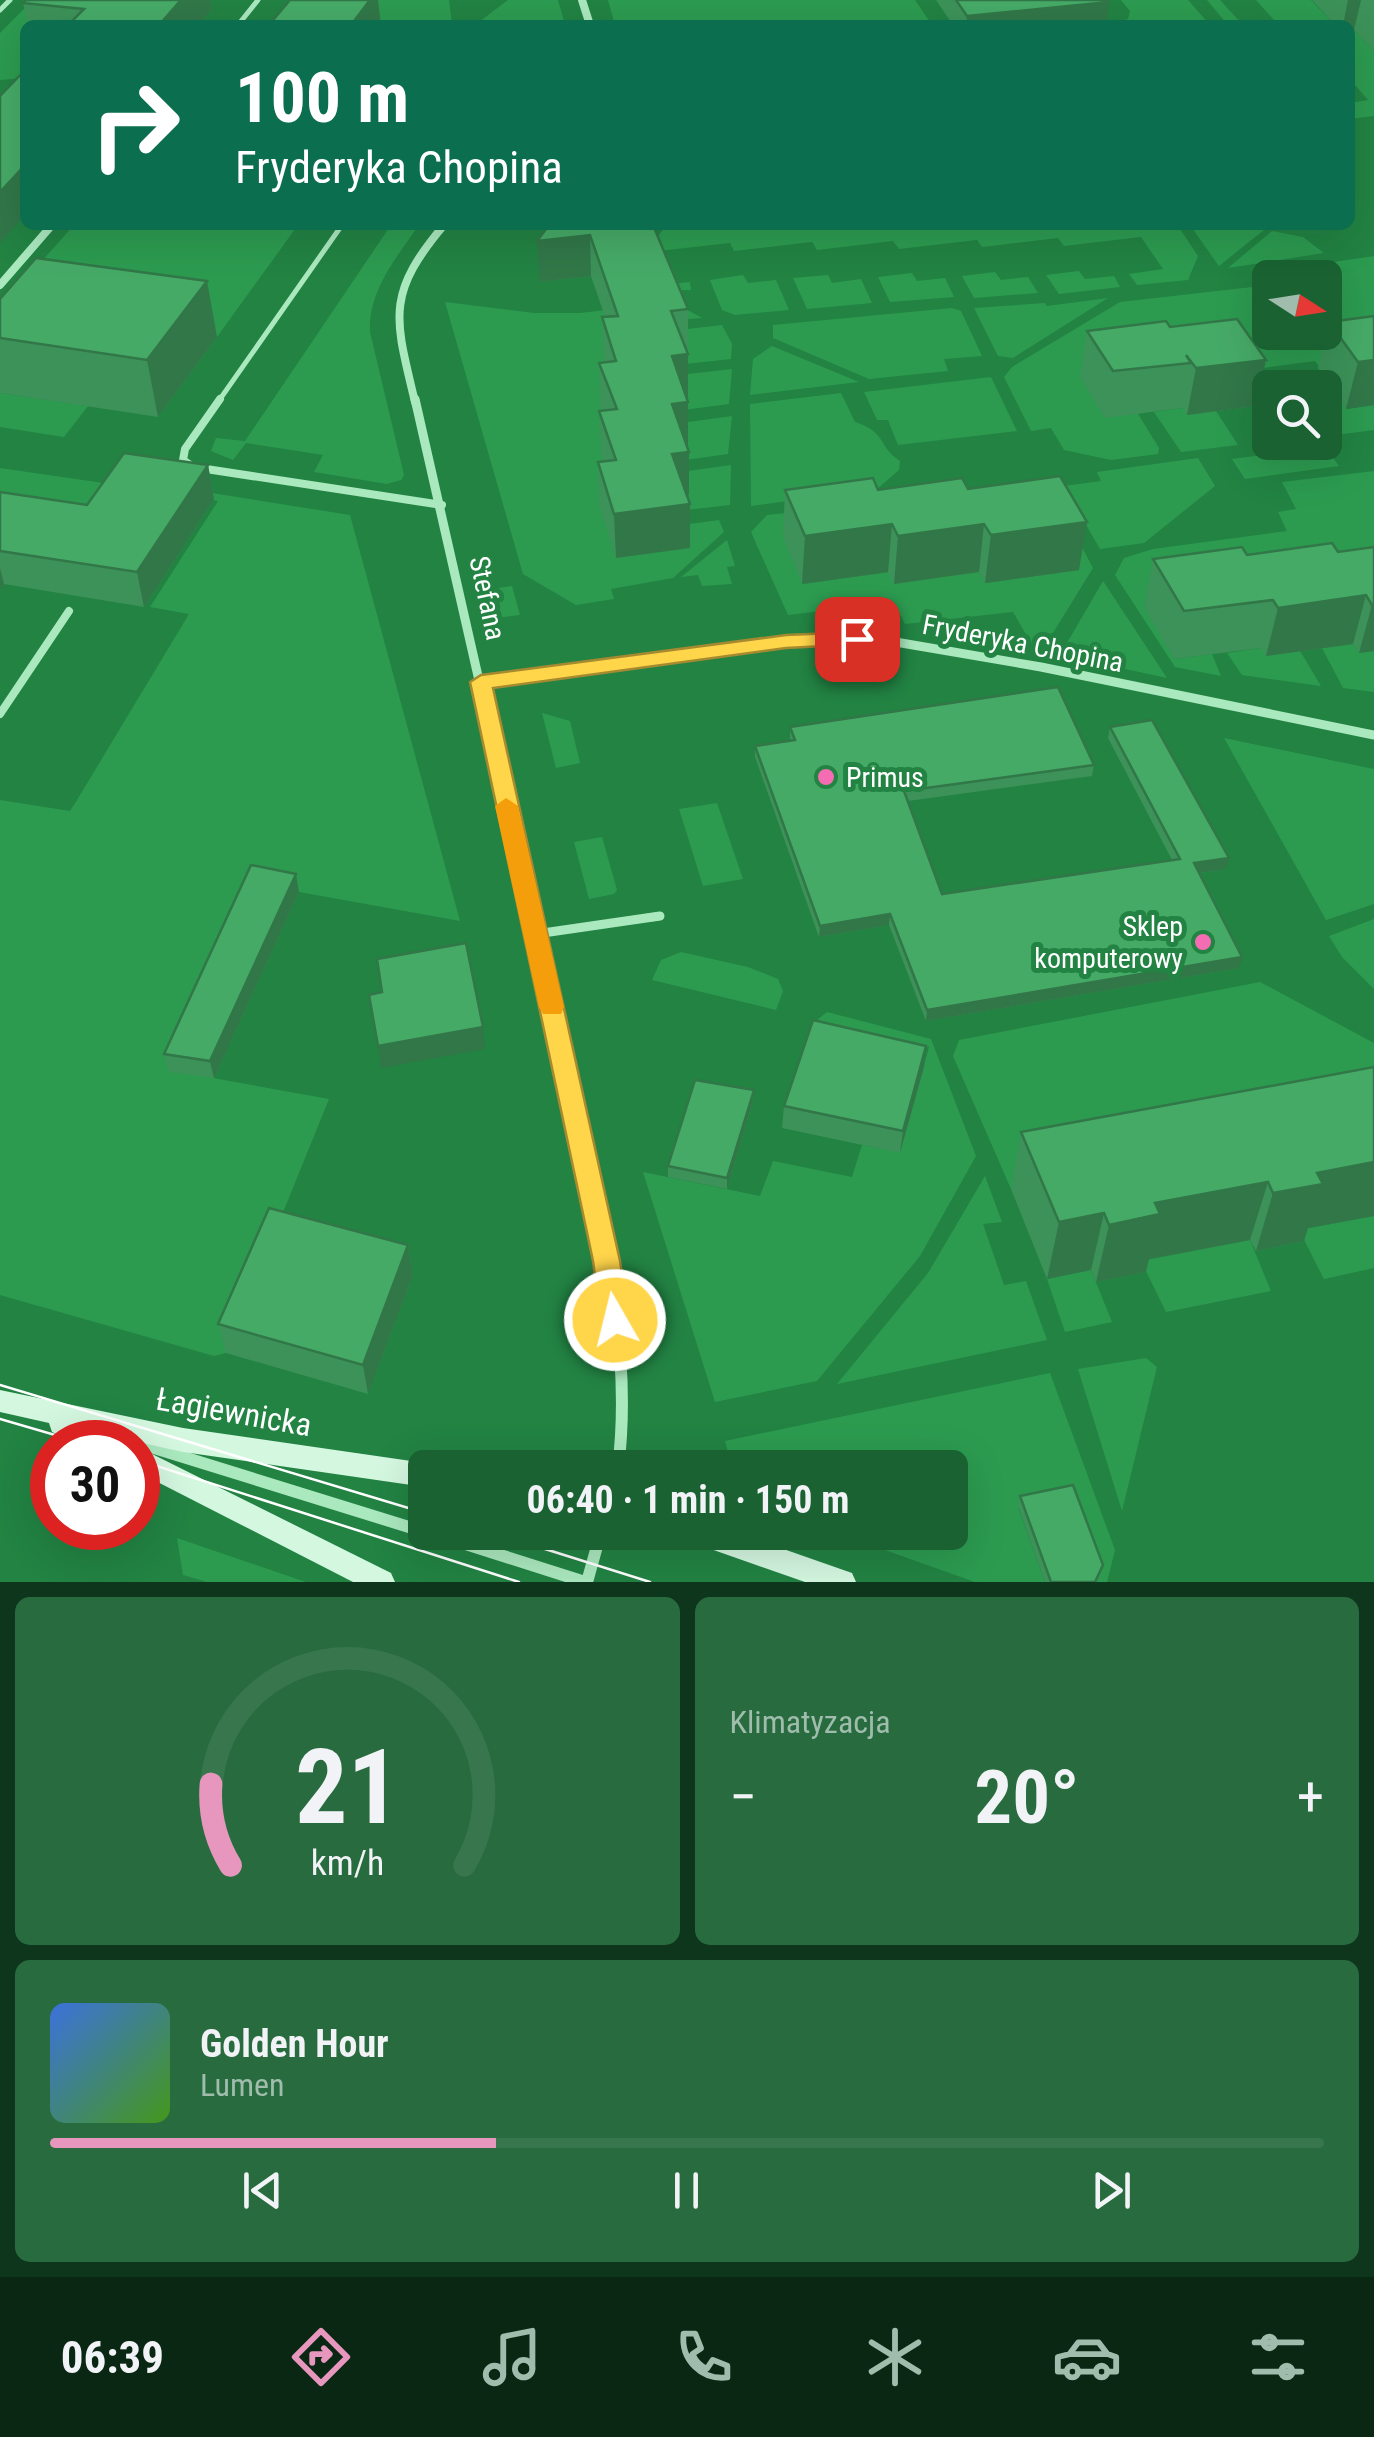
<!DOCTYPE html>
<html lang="pl">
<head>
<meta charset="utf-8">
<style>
	:root { --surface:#1a6232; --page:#276b3e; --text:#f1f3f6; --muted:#9fbcac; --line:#38764d; --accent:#e797bd }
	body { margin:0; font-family:"Roboto Condensed",sans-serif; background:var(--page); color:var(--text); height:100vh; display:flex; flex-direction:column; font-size:38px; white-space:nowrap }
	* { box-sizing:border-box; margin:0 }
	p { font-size:32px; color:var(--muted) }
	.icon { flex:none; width:55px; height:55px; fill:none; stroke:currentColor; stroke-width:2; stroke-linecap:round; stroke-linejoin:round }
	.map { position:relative; height:1582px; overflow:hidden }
	.drawer { display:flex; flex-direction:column; gap:15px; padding:15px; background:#0e361c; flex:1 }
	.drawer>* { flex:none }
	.banner { position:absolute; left:20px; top:20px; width:1335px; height:210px; border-radius:15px; box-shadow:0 10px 40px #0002; background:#0b6e4f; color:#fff; overflow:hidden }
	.needle { width:65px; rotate:102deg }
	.controls { position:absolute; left:1252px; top:260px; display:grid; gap:20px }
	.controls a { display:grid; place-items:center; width:90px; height:90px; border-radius:15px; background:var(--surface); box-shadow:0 10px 40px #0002; font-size:50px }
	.speed { position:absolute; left:30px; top:1420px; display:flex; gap:20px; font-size:50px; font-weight:700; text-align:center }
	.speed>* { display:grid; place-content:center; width:130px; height:130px; border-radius:50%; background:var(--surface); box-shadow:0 10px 40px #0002; line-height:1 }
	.speed .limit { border:15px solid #d22; background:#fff; color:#111 }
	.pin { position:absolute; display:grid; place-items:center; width:85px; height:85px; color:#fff; margin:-42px; border-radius:20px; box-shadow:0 5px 15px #0006 }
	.me { position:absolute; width:110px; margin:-55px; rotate:352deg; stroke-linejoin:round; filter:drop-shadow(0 0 8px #0008) }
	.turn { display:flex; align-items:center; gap:35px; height:210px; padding:0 50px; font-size:45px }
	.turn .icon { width:130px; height:130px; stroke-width:2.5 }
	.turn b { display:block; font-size:70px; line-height:85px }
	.big { font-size:75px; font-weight:700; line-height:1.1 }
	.drawer .tile { flex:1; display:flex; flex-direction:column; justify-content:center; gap:15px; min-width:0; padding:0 35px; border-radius:15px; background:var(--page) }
	.drawer .dial { align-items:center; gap:0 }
	.dial svg { height:260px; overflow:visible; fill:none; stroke:var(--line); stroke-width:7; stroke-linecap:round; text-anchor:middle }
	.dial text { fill:var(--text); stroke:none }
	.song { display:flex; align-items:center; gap:30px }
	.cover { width:120px; height:120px; border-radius:15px; background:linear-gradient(135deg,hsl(220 70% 55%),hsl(100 70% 35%)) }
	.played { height:10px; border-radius:5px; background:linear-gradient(90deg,var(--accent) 35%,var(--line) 35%) }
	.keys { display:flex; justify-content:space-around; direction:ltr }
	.heat { display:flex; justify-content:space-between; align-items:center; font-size:55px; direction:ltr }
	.drawer .tiles { flex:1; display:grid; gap:15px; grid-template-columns:1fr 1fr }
	.tile:last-child { grid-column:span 2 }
	.trip { position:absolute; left:408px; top:1450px; width:560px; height:100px; border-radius:15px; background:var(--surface); box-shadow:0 10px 40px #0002; font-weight:700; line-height:100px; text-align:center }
	.tab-bar { display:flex; height:160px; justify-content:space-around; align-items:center; background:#0a2714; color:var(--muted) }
	.tab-bar .icon { width:70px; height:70px }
	.tab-bar .selected { color:var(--accent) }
	.tab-bar b { font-size:45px; color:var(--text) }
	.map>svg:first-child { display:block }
	.green { fill:#2c9b50 }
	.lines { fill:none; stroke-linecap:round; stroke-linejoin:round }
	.lane-far2 { stroke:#aae8be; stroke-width:5 }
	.lane-far1 { stroke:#aae8be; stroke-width:8 }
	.lane { stroke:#aae8be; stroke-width:9 }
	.street-far2 { stroke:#aae8be; stroke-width:8 }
	.street-far1 { stroke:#aae8be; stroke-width:9 }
	.street { stroke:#aae8be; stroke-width:12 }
	.secondary { fill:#d4f7e0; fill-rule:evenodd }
	.tram { stroke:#fff; stroke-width:2.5 }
	.wall { fill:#3c9259 }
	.shaded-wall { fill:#317748 }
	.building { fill:#46aa67; stroke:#317748; stroke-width:2.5 }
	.route { fill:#ffd54a; stroke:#a68a30; stroke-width:2.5 }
	.slow { fill:#f59e0b }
	.poi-dot { fill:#f46cb2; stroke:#228343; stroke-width:4 }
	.labels { text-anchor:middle; stroke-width:10; stroke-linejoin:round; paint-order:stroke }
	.street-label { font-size:28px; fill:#fff; stroke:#228343 }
	.poi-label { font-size:28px; fill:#fff; stroke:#228343; text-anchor:start }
	.near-street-label { font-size:32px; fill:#fff; stroke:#228343 }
</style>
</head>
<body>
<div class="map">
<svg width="1374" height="1582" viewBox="0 0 1374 1582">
	<rect width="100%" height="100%" fill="#228343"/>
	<g class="green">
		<path d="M33,0L46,25H25V78L0,80V33Z"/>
		<path d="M333,0H449L452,25H354Z"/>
		<path d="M508,0H558L565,25H475Z"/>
		<path d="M608,0H915L932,25H615Z"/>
		<path d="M1121,0H1188L1210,25H1110L1128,19L1130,11Z"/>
		<path d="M1207,0H1220L1243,25L1275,21L1256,0H1311L1335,25H1228Z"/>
		<path d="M1354,30L1374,51V116L1350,119V103L1368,100L1350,79V31Z"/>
		<path d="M74,225H298L217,337L0,308Z"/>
		<path d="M391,225H419C396,258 368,291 370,332L404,475L401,480L387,484L314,472L323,455L246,443L233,460L211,451L216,438L245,441Z"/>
		<path d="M667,225H1141L1172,229V225L1178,226L1198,256L1188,280L1137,285L1129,274L1163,269L1141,237L1064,246L1058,238L982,247L977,240L899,249L893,241L817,250L812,242L734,251L730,243L649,252L662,285L690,282L691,290L646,291C639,264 650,245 667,225Z"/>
		<path d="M1190,225L1264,230L1219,266Z"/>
		<path d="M1272,231L1303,237L1324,253L1228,268Z"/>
		<path d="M1374,256V361L1320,368L1315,361L1241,371L1138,414L1159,448L1158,454L1111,460L1064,450L1051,428L1031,431L1004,377L1012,367L1120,302L1270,285V332H1325V278L1279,277L1273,271Z"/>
		<path d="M1079,271L1085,279L1114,276L1120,287L1059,294L1046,275Z"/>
		<path d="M995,272L1001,280L1028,277L1038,293L974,298L962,276Z"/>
		<path d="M912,273L917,281L945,278L954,297L890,302L878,277Z"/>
		<path d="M743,275L748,283L776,280L789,310L735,315L722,310L710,280Z"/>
		<path d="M828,275L832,283L861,279L872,303L807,309L793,278Z"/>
		<path d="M1108,298L1013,358L998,356L974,308L1045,303L1047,306Z"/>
		<path d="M445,302L534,313H580L673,302L702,318L675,320L682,525L719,520L724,532L673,578L611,589L614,599L576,605L523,574Z"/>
		<path d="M952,308L961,311L982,356L944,359L948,371L869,379L773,338V325Z"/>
		<path d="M722,325L732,344L731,359L676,365L671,353L679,330Z"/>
		<path d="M772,346L859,382L750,395L753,359Z"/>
		<path d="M732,369L729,404L676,411L671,399L680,375Z"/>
		<path d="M991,377L1017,431L898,445L888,420H877L864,392Z"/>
		<path d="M0,393L88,406L64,437L0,427Z"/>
		<path d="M841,393L855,422C887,432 878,447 900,461L899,470L877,489L751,506L750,404Z"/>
		<path d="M1342,402L1347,409L1374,405V430L1336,435L1325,419V404Z"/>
		<path d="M1183,408L1216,411L1238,445L1181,452L1154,412Z"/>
		<path d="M732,416L728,454L678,461L672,446L681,423Z"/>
		<path d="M1325,447L1339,466L1245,479L1232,459Z"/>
		<path d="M1198,458L1215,486L1144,543L1100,549L1064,486L1101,481L1097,472Z"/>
		<path d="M731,465L730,505L677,511L672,497L681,472Z"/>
		<path d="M0,468L131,487L92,544L0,511Z"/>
		<path d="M1374,471V593L1174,659L1212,654L1221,676L1175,667L1115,575L1124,558L1153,549L1287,531L1278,512L1296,509L1282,482Z"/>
		<path d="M186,489L350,515L460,921L255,884L213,1078L329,1099L226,1353L214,1356L0,1295V800L70,811L77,800L189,614L150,607L218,501L183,495Z"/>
		<path d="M1051,489L1093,568L1048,641L1034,648L1013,612L905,624L894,602L788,615L751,532L767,515L797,512L803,584L889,572H979L986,583L1079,570Z"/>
		<path d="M727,540L735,566L727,567L732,584L702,586L698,575L681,577Z"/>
		<path d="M1103,581L1167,678L1060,655Z"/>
		<path d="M512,586L520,615L481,620L477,591Z"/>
		<path d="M1353,644L1359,653L1374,651V692L1343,688L1322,648Z"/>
		<path d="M1261,648L1300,651L1321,686L1242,675L1227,653Z"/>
		<path d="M542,713L570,721L580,763L556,768Z"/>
		<path d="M1224,738L1374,769V904L1326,920Z"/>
		<path d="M717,803L743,879L703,886L679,809Z"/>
		<path d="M602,837L617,890L614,894L589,899L574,842Z"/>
		<path d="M1374,919V989L1342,957L1329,936Z"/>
		<path d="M681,952L748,967L778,979L783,991L776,1010L652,980L661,960Z"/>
		<path d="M1260,982L1374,1043V1121L1011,1189L953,1056L959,1040Z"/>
		<path d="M827,1012L931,1039L976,1156L920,1256L817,1381L715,1402L643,1172L760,1196L773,1161L852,1177L862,1145L900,1152L929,1047L817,1020Z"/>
		<path d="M985,1176L1002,1222L983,1224L1004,1285L1026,1281L1047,1340L837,1384L928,1273Z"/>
		<path d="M1374,1216V1268L1324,1279L1299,1230Z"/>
		<path d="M1250,1240L1271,1291L1166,1312L1141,1261Z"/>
		<path d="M1091,1270L1112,1322L1065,1332L1047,1279Z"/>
		<path d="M1146,1358L1157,1367L1122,1511L1078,1369Z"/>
		<path d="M1050,1373L1115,1550L1107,1582H1097L1018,1507L1045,1582H975L837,1533L950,1532V1468L732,1467L725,1441Z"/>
		<path d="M177,1538L306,1582H207L183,1575Z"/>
	</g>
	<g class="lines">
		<g class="lane-far2">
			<path d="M0,10L10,0"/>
			<path d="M238,25L258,0"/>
			<path d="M218,402L342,225"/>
		</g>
		<g class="lane-far1">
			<path d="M220,399L185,449L183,460L193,467L442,505"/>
			<path d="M0,714L69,611"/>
			<path d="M647,918L660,916"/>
		</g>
		<path class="lane" d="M536,934L660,916"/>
		<g class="street-far2">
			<path d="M582,0L590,25"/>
			<path d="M0,285L52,225"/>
			<path d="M415,402C395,318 385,295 444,225"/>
		</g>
		<g class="street-far1">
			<path d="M415,399L533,918"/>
			<path d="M481,683L786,642L878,639L1041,667L1374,735"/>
		</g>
		<g class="street">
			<path d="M533,915C547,983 561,1051 577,1119C603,1234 633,1350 618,1468"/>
			<path d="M138,1443L425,1532"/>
			<path d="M428,1532L585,1582"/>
			<path d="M587,1582L601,1532"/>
		</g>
		<g class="secondary">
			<path d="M0,1390L183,1428L425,1463L435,1468H425V1487L183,1452L111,1436L114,1442H75L52,1432L49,1423L0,1412Z"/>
			<path d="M138,1447L391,1573L395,1582H353L138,1472Z"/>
			<path d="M684,1532H735L852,1573L856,1582H805L688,1541Z"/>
		</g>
		<g class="tram">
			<path d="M0,1385L425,1513"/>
			<path d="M0,1419L79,1442"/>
			<path d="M138,1460L519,1582"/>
			<path d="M491,1532L650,1582"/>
		</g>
	</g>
	<g class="wall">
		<path d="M26,0H210L212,9L198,25H28L23,3Z"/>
		<path d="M936,0H1108L1106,25H953Z"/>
		<path d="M1312,0H1374V51L1354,30L1350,31V25H1335Z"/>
		<path d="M549,225H653L688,309V397H687L688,444H687L689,495H686L690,504V548L616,558L599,505L598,462L603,461L601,454L599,411H602L600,405L599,363L604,362L602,317H605L591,276L539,282Z"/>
		<path d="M207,281L217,337L158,417L0,393V299Z"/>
		<path d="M1374,316L1346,409L1318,368L1329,322Z"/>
		<path d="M1170,327L1256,406L1187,415L1183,408L1105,418L1080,377L1087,331Z"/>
		<path d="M208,465L214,499L144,607L4,584L0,590V492L87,505Z"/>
		<path d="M968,489L1079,570L985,583L979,572L894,584L888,572L802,584L783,537L785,490Z"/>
		<path d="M1374,547V651L1359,653L1353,644L1266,656L1261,648L1174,659L1144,607L1153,559L1338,552Z"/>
		<path d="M790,727L1094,765L1092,776L908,801L942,894L1172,860L1108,738L1110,727L1226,869L1199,873L1239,968L926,1021L889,925L819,937L755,757V746L790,740Z"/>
		<path d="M299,892L214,1078L169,1072L164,1054Z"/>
		<path d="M924,1067L900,1153L782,1128L784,1106Z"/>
		<path d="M1374,1067V1216L1308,1228L1304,1241L1256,1251L1250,1240L1149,1259L1146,1272L1096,1282L1091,1270L1047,1279L1011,1189L1021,1132Z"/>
		<path d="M754,1090L753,1101L727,1189L668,1177V1166Z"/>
		<path d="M408,1245L413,1275L368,1394L226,1353L218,1324Z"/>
		<path d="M1020,1496L1101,1575L1097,1582H1045L1018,1506Z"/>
	</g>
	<g class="shaded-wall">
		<path d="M181,0H210L212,9L198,25H159Z"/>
		<path d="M370,0H378L381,25H351Z"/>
		<path d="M1348,0H1361L1354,30L1350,31V25H1343Z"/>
		<path d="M1109,2L1106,25H966L967,16Z"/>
		<path d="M25,165V215L0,243V192Z"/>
		<path d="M590,235L591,276L539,282L537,241Z"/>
		<path d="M207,281L217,337L158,417L147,360Z"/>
		<path d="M688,354V397L672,398V356Z"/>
		<path d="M1266,360L1256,406L1187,415L1196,368Z"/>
		<path d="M1374,360V405L1346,409L1358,362Z"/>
		<path d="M688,402V444L672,446V404Z"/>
		<path d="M689,452V495L673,497L672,454Z"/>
		<path d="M208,465L214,499L144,607L137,572Z"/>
		<path d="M690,504V548L616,558L614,514Z"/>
		<path d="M1087,522L1079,570L985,583L991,535Z"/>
		<path d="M892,524L888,572L802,584L805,536Z"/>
		<path d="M984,524L979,572L894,584L898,536Z"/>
		<path d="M0,568L4,584L0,590Z"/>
		<path d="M1366,595L1353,644L1266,656L1278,608Z"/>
		<path d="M1374,604V651L1359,653L1372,605Z"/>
		<path d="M1229,858L1226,869L1191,874L1194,863Z"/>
		<path d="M296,874L299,892L214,1078L210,1061Z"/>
		<path d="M890,914L889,925L819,937L820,926Z"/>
		<path d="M1242,957L1239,968L926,1021L927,1010Z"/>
		<path d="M483,1027L485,1049L381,1068L378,1046Z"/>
		<path d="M926,1046L924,1067L900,1153L903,1131Z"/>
		<path d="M754,1090L753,1101L727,1189V1178Z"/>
		<path d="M1374,1162V1216L1308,1228L1304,1241L1256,1251L1273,1193L1317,1173Z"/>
		<path d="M1268,1182L1250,1240L1149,1259L1146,1272L1096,1282L1109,1225L1155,1203Z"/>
		<path d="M1104,1213L1091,1270L1047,1279L1059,1222Z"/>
		<path d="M408,1245L413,1275L368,1394L363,1365Z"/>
	</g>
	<g class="building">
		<path d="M26,0H181L159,25H68L84,9L23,3Z"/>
		<path d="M290,0H370L351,25H269Z"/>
		<path d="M956,0H1108L1109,2L967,16Z"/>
		<path d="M25,70V165L0,192V96Z"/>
		<path d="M549,225H653L688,309L671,311L688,354L672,356L688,402L672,404L689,452L672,454L690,504L614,514L598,462L616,460L599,411L617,409L599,363L616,361L602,317L618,316L590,235L537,241Z"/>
		<path d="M36,258L207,281L147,360L0,338V299Z"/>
		<path d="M1374,316V360L1358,362L1329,322Z"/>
		<path d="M1237,319L1266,360L1196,368L1186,355L1191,363L1113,371L1087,331L1166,321L1170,327Z"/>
		<path d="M124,453L208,465L137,572L0,551V492L87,505Z"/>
		<path d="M1060,476L1087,522L991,535L984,524L898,536L892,524L805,536L785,490L873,478L878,490L962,478L968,489Z"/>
		<path d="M1332,543L1338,552L1374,547V604L1372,605L1366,595L1278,608L1273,600L1184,611L1153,559L1242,547L1247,555Z"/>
		<path d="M1058,687L1094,765L904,791L942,894L1180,859L1110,727L1152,720L1229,858L1194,863L1242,957L927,1010L890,914L820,926L755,746L795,740L790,727Z"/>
		<path d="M251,865L296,874L210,1061L164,1054Z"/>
		<path d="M466,943L483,1027L378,1046L369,995L382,992L377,959Z"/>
		<path d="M813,1020L926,1046L903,1131L784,1106Z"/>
		<path d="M1374,1067V1162L1317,1173L1323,1184L1273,1193L1268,1182L1155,1203L1160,1214L1109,1225L1104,1213L1059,1222L1021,1132Z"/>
		<path d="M695,1080L754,1090L727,1178L668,1166Z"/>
		<path d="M269,1208L408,1245L363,1365L218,1324Z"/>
		<path d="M1073,1485L1103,1565L1095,1582H1051L1020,1496Z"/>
	</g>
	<path class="route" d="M857,632L868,639L865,644L786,648L493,688L620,1261L629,1320L625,1329L615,1333L605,1329L601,1320L593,1261L470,682L481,675L786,635Z"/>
	<path class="slow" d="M506,798L518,806L564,1007L561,1014H543L539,1007L495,806Z"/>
	<g class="poi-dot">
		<circle cx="826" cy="777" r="10"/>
		<circle cx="1203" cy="942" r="10"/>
	</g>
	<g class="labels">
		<g class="street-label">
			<text transform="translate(488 598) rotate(78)" y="10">Stefana</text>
			<text transform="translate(1023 643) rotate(11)" y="10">Fryderyka Chopina</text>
		</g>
		<g class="poi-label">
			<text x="846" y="787">Primus</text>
			<text x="1183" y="936" text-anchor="end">Sklep<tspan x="1183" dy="32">komputerowy</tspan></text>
		</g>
		<g class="near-street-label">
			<text transform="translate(234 1412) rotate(10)" y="11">Łagiewnicka</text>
		</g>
	</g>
</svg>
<div class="controls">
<a><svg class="needle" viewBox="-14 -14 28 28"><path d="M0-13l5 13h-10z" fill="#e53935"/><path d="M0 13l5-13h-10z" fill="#9fbcac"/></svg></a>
<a><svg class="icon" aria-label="search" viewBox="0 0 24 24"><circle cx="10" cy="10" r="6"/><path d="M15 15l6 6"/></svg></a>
</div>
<div class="speed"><div class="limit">30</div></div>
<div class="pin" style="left:857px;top:639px;background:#d93025"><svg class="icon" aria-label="arrive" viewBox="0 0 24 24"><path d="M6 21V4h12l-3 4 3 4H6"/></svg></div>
<svg class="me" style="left:615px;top:1320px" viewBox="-20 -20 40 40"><circle r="17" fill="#ffd54a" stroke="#fff" stroke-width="3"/><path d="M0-11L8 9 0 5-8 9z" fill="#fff"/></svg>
<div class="trip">06:40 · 1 min · 150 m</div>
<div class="banner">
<div class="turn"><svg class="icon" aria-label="right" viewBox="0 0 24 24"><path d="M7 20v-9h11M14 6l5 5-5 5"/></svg><div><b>100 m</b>Fryderyka Chopina</div></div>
</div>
</div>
<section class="drawer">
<div class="tiles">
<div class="tile dial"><svg viewBox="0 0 100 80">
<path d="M14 69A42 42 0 1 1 86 69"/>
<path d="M14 69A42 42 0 0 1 8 44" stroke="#e797bd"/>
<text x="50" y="56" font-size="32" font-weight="700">21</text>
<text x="50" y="72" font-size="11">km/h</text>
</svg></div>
<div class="tile"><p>Klimatyzacja</p>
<div class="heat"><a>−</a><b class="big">20°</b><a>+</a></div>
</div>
<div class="tile">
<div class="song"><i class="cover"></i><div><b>Golden Hour</b><p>Lumen</p></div></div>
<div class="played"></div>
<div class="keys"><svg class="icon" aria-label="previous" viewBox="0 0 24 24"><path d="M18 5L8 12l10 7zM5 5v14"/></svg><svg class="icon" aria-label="pause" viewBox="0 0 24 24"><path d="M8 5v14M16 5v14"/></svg><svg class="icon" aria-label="next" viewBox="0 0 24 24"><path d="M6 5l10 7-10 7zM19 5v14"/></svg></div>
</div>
</div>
</section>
<nav class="tab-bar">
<b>06:39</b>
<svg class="icon selected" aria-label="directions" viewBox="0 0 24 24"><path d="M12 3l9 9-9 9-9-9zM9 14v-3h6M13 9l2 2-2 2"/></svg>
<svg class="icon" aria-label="music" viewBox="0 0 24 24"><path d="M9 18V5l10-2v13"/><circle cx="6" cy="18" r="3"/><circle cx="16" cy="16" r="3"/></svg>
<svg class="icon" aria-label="phone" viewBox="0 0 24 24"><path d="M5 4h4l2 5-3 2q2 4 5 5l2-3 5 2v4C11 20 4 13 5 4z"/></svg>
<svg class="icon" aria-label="climate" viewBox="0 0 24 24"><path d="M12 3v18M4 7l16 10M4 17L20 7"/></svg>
<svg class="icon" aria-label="car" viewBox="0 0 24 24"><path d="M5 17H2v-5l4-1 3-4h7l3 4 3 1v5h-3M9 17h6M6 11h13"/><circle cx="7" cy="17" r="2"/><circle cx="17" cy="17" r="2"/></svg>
<svg class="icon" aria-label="filters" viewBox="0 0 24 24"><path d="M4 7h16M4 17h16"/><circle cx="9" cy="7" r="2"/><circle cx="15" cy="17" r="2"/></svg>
</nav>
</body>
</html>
